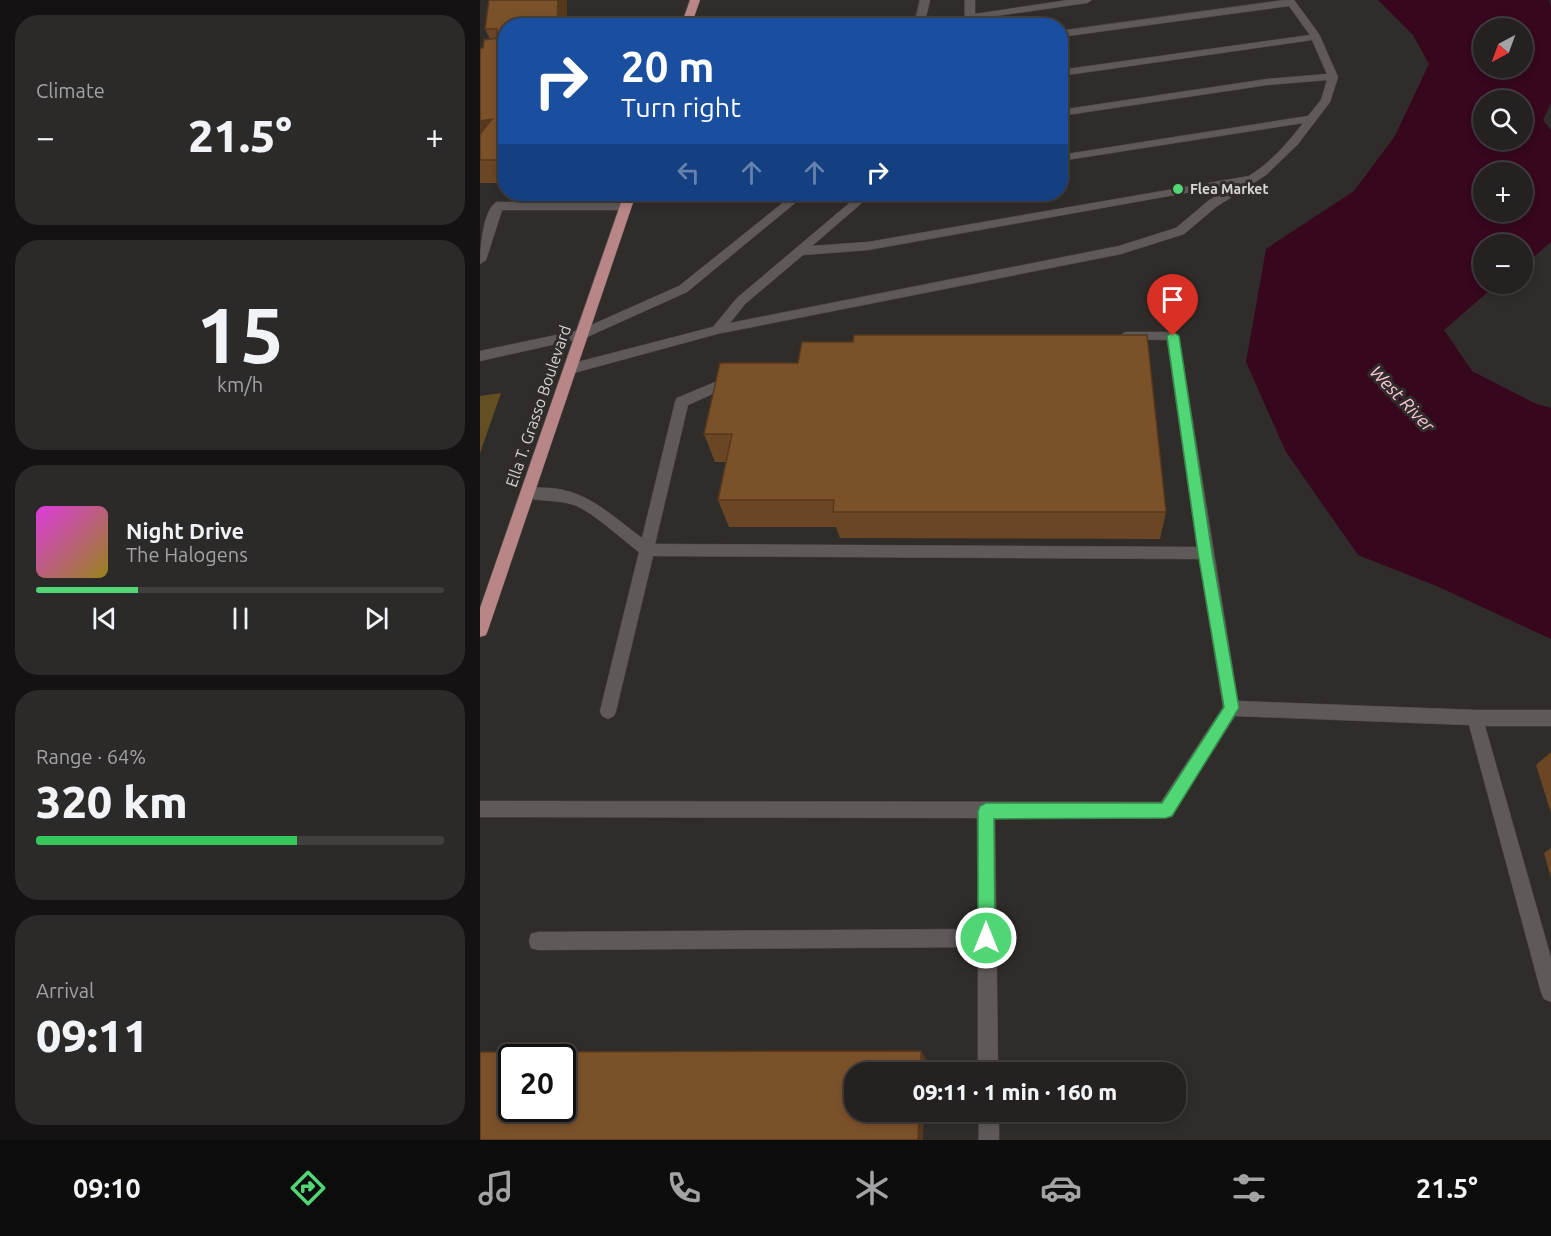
<!DOCTYPE html>
<html lang="en">
<head>
<meta charset="utf-8">
<style>
	:root { --surface:#242120; --page:#2c2929; --text:#f1f3f6; --muted:#a3a3a5; --line:#413e3e; --accent:#50d674 }
	body { margin:0; font-family:Ubuntu,sans-serif; background:var(--page); color:var(--text); height:100vh; display:flex; flex-direction:column; font-size:22px; white-space:nowrap }
	* { box-sizing:border-box; margin:0 }
	p { font-size:20px; color:var(--muted) }
	.icon { flex:none; width:33px; height:33px; fill:none; stroke:currentColor; stroke-width:2; stroke-linecap:round; stroke-linejoin:round }
	.map { position:relative; flex:1; overflow:hidden }
	.drawer { display:flex; flex-direction:column; gap:15px; padding:15px; background:#141212; width:480px }
	.drawer>* { flex:none }
	.guide { position:absolute; left:18px; top:18px; width:570px; height:183px; border-radius:24px; box-shadow:0 3px 9px #0003,0 0 0 2px var(--line); background:#1a4fa0; color:#fff; overflow:hidden }
	.needle { width:39px; rotate:221deg }
	.fabs { position:absolute; left:993px; top:18px; display:grid; gap:12px }
	.fabs a { display:grid; place-items:center; width:60px; height:60px; border-radius:50%; background:var(--surface); box-shadow:0 3px 9px #0003,0 0 0 2px var(--line); font-size:30px }
	.speed { position:absolute; left:18px; top:1044px; display:flex; gap:12px; font-size:30px; font-weight:700; text-align:center }
	.speed>* { display:grid; place-content:center; width:78px; height:78px; border-radius:50%; background:var(--surface); box-shadow:0 3px 9px #0003,0 0 0 2px var(--line); line-height:1 }
	.speed .limit { border:3px solid #111; border-radius:9px; background:#fff; color:#111 }
	.pin { position:absolute; display:grid; place-items:center; width:51px; height:51px; color:#fff; margin:-62px -26px; border-radius:50% 50% 50% 0; rotate:-45deg; box-shadow:0 0 6px #0007 }
	.pin .icon { rotate:45deg }
	.me { position:absolute; width:66px; margin:-33px; rotate:0deg; stroke-linejoin:round; filter:drop-shadow(0 0 4px #0008) }
	.turn { display:flex; align-items:center; gap:21px; height:126px; padding:0 24px; font-size:27px }
	.turn .icon { width:78px; height:78px; stroke-width:2.5 }
	.turn b { display:block; font-size:42px; line-height:51px }
	.lanes { display:flex; align-items:center; height:57px; padding:0 24px; background:#0003; justify-content:center; gap:30px; direction:ltr }
	.lanes .off { opacity:.35 }
	.big { font-size:45px; font-weight:800; line-height:1.1 }
	.drawer .widget { flex:1; display:flex; flex-direction:column; justify-content:center; gap:9px; min-width:0; padding:0 21px; border-radius:24px; background:var(--page) }
	.drawer .dial { align-items:center; gap:0 }
	.dial b { font-size:78px; line-height:1 }
	.song { display:flex; align-items:center; gap:18px }
	.cover { width:72px; height:72px; border-radius:9px; background:linear-gradient(135deg,hsl(300 70% 55%),hsl(50 70% 35%)) }
	.played { height:6px; border-radius:3px; background:linear-gradient(90deg,var(--accent) 25%,var(--line) 25%) }
	.keys { display:flex; justify-content:space-around; direction:ltr }
	.heat { display:flex; justify-content:space-between; align-items:center; font-size:33px; direction:ltr }
	.charge { height:9px; border-radius:4px; background:linear-gradient(90deg,#34c759 64%,var(--line) 0) }
	.trip { position:absolute; left:364px; top:1062px; width:342px; height:60px; border-radius:24px; background:var(--surface); box-shadow:0 3px 9px #0003,0 0 0 2px var(--line); font-weight:800; line-height:60px; text-align:center }
	.tab-bar { display:flex; height:96px; justify-content:space-around; align-items:center; background:#0e0d0d; color:var(--muted) }
	.tab-bar .icon { width:42px; height:42px }
	.tab-bar .current { color:var(--accent) }
	.tab-bar b { font-size:27px; color:var(--text) }
	main { display:flex; flex:1; min-height:0 }
	.map>svg:first-child { display:block }
	.green { fill:#644f22 }
	.water { fill:#36071d; fill-rule:evenodd }
	.lines { fill:none; stroke-linecap:round; stroke-linejoin:round }
	.minor-casing { stroke:#4e4a49; stroke-width:1 }
	.major-casing { stroke:#4e4a49; stroke-width:1 }
	.minor { fill:#5f5a59; fill-rule:evenodd }
	.major { fill:#b88686; fill-rule:evenodd }
	.wall { fill:#6a4624 }
	.shaded-wall { fill:#56391d }
	.building { fill:#7b512a; stroke:#56391d; stroke-width:1.5; fill-rule:evenodd }
	.route { fill:#50d674; stroke:#348b4b; stroke-width:1.5 }
	.poi-dot { fill:#50d674; stroke:#302c2a; stroke-width:2 }
	.labels { text-anchor:middle; stroke-width:6; stroke-linejoin:round; paint-order:stroke }
	.far-poi-label { font-size:14px; font-weight:bold; fill:#d8d5d4; stroke:#302c2a; text-anchor:start }
	.street-label { font-size:16px; fill:#d8d5d4; stroke:#302c2a }
	.water-label { font-size:18px; font-style:italic; fill:#fdc8d9; stroke:#302c2a }
</style>
</head>
<body>
<main>
<section class="drawer">
<div class="widget"><p>Climate</p>
<div class="heat"><a>−</a><b class="big">21.5°</b><a>+</a></div>
</div>
<div class="widget dial"><b>15</b><p>km/h</p></div>
<div class="widget">
<div class="song"><i class="cover"></i><div><b>Night Drive</b><p>The Halogens</p></div></div>
<div class="played"></div>
<div class="keys"><svg class="icon" aria-label="previous" viewBox="0 0 24 24"><path d="M18 5L8 12l10 7zM5 5v14"/></svg><svg class="icon" aria-label="pause" viewBox="0 0 24 24"><path d="M8 5v14M16 5v14"/></svg><svg class="icon" aria-label="next" viewBox="0 0 24 24"><path d="M6 5l10 7-10 7zM19 5v14"/></svg></div>
</div>
<div class="widget"><p>Range · 64%</p><b class="big">320 km</b><div class="charge"></div></div>
<div class="widget"><p>Arrival</p><b class="big">09:11</b></div>
</section>
<div class="map">
<svg width="1071" height="1140" viewBox="0 0 1071 1140">
	<rect width="100%" height="100%" fill="#302c2a"/>
	<path class="green" d="M21,393L0,453V396Z"/>
	<path class="water" d="M898,0H1069L1071,7V103L1063,120L1071,130V242L1043,266L1042,244H1004V284H1017L964,330L992,371L1054,403L1071,408V639L959,587L878,555L806,452L766,362L786,249L874,191L915,136L949,64L933,35ZM1004,28H1042V68H1004ZM1004,100H1042V140H1004ZM1004,172H1042V212H1004Z"/>
	<g class="lines">
		<g class="minor-casing">
			<g id="minor">
				<path d="M440,0H450L444,26H434Z"/>
				<path d="M485,0H495V14L588,0H612L607,3L495,19V26H485Z"/>
				<path d="M804,0H814L839,34L858,77L850,102L818,144L786,175L736,207L704,234L641,254L237,334L90,374L83,369L90,364L233,327L257,298L380,194H392L332,246L388,242L769,176C790,163 808,143 823,123L580,161V155L828,116L841,100L847,80L787,85L580,116V110L787,79L847,74L832,40L580,76V70L830,35L809,6L580,37V31ZM756,184L728,201L696,228L639,246L250,323L265,304L323,255L388,250Z"/>
				<path d="M314,194H326L207,292L107,337L0,361V351L100,330L199,286Z"/>
				<path d="M17,202H145L151,206L145,210H22L6,260L0,264C0,250 3,208 17,202Z"/>
				<path d="M647,332H693L699,336L758,701L995,710H1071V726H1005L1071,958V1002L1064,999L1061,992L989,725L755,716L692,816L686,818H515L518,1072H498V947L58,950L51,948L49,941L51,934L58,932L498,929L497,818L0,817V801L681,802L743,707L719,559L173,556L136,711L134,716L128,719L122,716L120,711L159,552C143,540 110,510 94,505C77,499 59,502 43,497L41,493L43,489C51,486 59,488 67,488C106,489 132,516 162,538L195,402L197,398L252,375L259,380L257,383L208,405L175,544L717,547L687,340L643,339L641,336L643,333Z"/>
				<rect x="499" y="1112" width="20" height="28"/>
			</g>
		</g>
		<g class="major-casing">
			<g id="major">
				<path d="M210,0H220L211,26H201Z"/>
				<path d="M144,194H156L8,630L6,635L0,637V608Z"/>
			</g>
		</g>
		<use href="#minor" class="minor"/>
		<use href="#major" class="major"/>
	</g>
	<g class="wall">
		<path d="M9,0H87V26H26V183H0V49L3,48L10,39L5,29Z"/>
		<path d="M318,363L686,512L680,539L360,538L356,527H249L238,500L246,462H235L224,434Z"/>
		<path d="M1071,752V813L1056,765Z"/>
		<path d="M1071,848V878L1064,853Z"/>
	</g>
	<g class="shaded-wall">
		<path d="M78,0H87V26H77Z"/>
		<path d="M12,119L0,145V121Z"/>
		<path d="M441,1051L446,1059V1072H441Z"/>
		<path d="M439,1112H444L443,1140H438Z"/>
	</g>
	<g class="building">
		<path d="M9,0H78L77,26H26V160H0V134L12,119L0,121V49L3,48L4,40L17,38V29H5Z"/>
		<path d="M374,335H667L686,512H353L354,500H238L252,434H224L240,363H318L322,342H373Z"/>
		<path d="M441,1051V1072H375V1112H439L438,1140H0V1052ZM32,1058H82V1108H32Z"/>
	</g>
	<path class="route" d="M693,332L699,336L732,553L759,708L692,816L686,818L514,819L515,938L512,944L506,947L500,944L498,938V811L500,806L506,803H682L744,707L718,553L687,336Z"/>
	<circle class="poi-dot" cx="698" cy="189" r="6"/>
	<g class="labels">
		<g class="far-poi-label">
			<text x="710" y="194">Flea Market</text>
		</g>
		<g class="street-label">
			<text transform="translate(58 406) rotate(-71)" y="6">Ella T. Grasso Boulevard</text>
		</g>
		<g class="water-label">
			<text transform="translate(922 399) rotate(46)" y="6">West River</text>
		</g>
	</g>
</svg>
<div class="fabs">
<a><svg class="needle" viewBox="-14 -14 28 28"><path d="M0-13l5 13h-10z" fill="#e53935"/><path d="M0 13l5-13h-10z" fill="#a3a3a5"/></svg></a>
<a><svg class="icon" aria-label="search" viewBox="0 0 24 24"><circle cx="10" cy="10" r="6"/><path d="M15 15l6 6"/></svg></a>
<a>+</a>
<a>−</a>
</div>
<div class="speed"><div class="limit">20</div></div>
<div class="pin" style="left:693px;top:336px;background:#d93025"><svg class="icon" aria-label="arrive" viewBox="0 0 24 24"><path d="M6 21V4h12l-3 4 3 4H6"/></svg></div>
<svg class="me" style="left:506px;top:938px" viewBox="-20 -20 40 40"><circle r="17" fill="#50d674" stroke="#fff" stroke-width="3"/><path d="M0-11L8 9 0 5-8 9z" fill="#fff"/></svg>
<div class="trip">09:11 · 1 min · 160 m</div>
<div class="guide">
<div class="turn"><svg class="icon" aria-label="right" viewBox="0 0 24 24"><path d="M7 20v-9h11M14 6l5 5-5 5"/></svg><div><b>20 m</b>Turn right</div></div>
<div class="lanes"><svg class="icon off" aria-label="left" viewBox="0 0 24 24"><path d="M17 20v-9H6M10 6l-5 5 5 5"/></svg><svg class="icon off" aria-label="ahead" viewBox="0 0 24 24"><path d="M12 20V5M6 11l6-6 6 6"/></svg><svg class="icon off" aria-label="ahead" viewBox="0 0 24 24"><path d="M12 20V5M6 11l6-6 6 6"/></svg><svg class="icon" aria-label="right" viewBox="0 0 24 24"><path d="M7 20v-9h11M14 6l5 5-5 5"/></svg></div>
</div>
</div>
</main>
<nav class="tab-bar">
<b>09:10</b>
<svg class="icon current" aria-label="directions" viewBox="0 0 24 24"><path d="M12 3l9 9-9 9-9-9zM9 14v-3h6M13 9l2 2-2 2"/></svg>
<svg class="icon" aria-label="music" viewBox="0 0 24 24"><path d="M9 18V5l10-2v13"/><circle cx="6" cy="18" r="3"/><circle cx="16" cy="16" r="3"/></svg>
<svg class="icon" aria-label="phone" viewBox="0 0 24 24"><path d="M5 4h4l2 5-3 2q2 4 5 5l2-3 5 2v4C11 20 4 13 5 4z"/></svg>
<svg class="icon" aria-label="climate" viewBox="0 0 24 24"><path d="M12 3v18M4 7l16 10M4 17L20 7"/></svg>
<svg class="icon" aria-label="car" viewBox="0 0 24 24"><path d="M5 17H2v-5l4-1 3-4h7l3 4 3 1v5h-3M9 17h6M6 11h13"/><circle cx="7" cy="17" r="2"/><circle cx="17" cy="17" r="2"/></svg>
<svg class="icon" aria-label="filters" viewBox="0 0 24 24"><path d="M4 7h16M4 17h16"/><circle cx="9" cy="7" r="2"/><circle cx="15" cy="17" r="2"/></svg>
<b>21.5°</b>
</nav>
</body>
</html>
